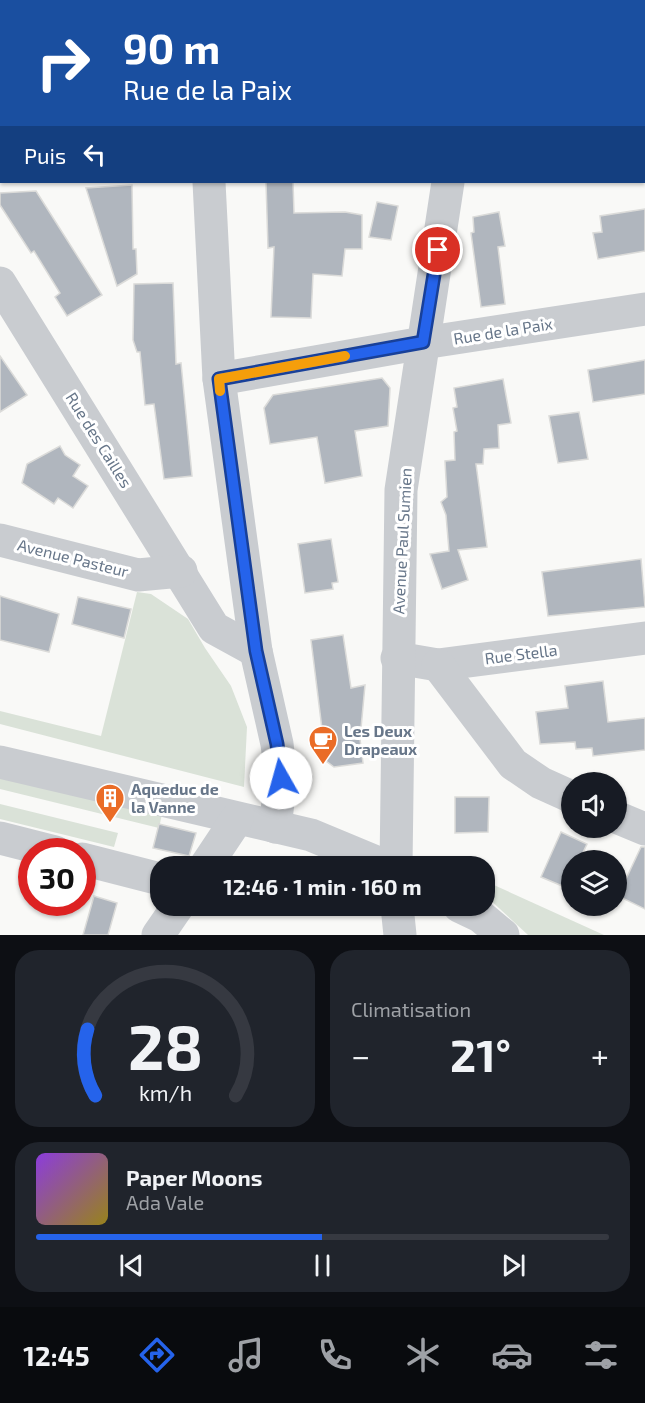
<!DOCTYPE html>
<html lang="fr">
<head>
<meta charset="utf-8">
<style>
	:root { --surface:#171b24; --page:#20242c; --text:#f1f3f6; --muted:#9ea1a6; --line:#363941; --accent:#2563eb }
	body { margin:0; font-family:"Exo 2",sans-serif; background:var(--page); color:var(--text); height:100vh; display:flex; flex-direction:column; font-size:22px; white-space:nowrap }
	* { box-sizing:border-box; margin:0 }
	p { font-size:20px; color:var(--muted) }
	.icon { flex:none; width:33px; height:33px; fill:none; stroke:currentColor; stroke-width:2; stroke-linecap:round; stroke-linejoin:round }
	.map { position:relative; height:935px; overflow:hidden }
	.details { display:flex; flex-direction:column; gap:15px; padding:15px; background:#0d0f14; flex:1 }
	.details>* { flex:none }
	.banner { position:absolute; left:0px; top:0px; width:645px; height:183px; box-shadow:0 2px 4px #0004; background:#1a4fa0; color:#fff; overflow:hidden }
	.tools { position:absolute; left:561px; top:772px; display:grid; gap:12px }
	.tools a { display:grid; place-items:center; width:66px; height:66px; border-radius:50%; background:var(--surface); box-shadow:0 2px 4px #0004; font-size:30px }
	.speed { position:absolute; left:18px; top:838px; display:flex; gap:12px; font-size:30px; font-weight:700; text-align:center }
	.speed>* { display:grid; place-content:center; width:78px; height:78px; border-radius:50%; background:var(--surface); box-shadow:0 2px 4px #0004; line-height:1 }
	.speed .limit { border:9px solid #d22; background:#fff; color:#111 }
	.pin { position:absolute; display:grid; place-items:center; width:51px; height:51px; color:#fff; margin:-26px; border:3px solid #fff; border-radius:50%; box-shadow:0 2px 6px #0007 }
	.me { position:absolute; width:66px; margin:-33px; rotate:353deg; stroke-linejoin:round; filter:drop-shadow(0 0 4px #0008) }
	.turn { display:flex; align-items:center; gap:21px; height:126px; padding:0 24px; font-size:27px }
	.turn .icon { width:78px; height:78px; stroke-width:2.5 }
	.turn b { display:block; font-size:42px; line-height:51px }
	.then { display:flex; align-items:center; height:57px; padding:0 24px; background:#0003; gap:12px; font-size:22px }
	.big { font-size:45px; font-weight:700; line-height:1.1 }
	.details .tile { flex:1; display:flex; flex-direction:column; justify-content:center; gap:9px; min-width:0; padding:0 21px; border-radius:24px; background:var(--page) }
	.details .dial { align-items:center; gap:0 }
	.dial svg { height:156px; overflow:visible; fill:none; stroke:var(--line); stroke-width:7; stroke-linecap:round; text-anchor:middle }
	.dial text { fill:var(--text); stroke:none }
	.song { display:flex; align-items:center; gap:18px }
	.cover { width:72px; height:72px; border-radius:9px; background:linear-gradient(135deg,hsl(270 70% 55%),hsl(50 70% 35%)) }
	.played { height:6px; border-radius:3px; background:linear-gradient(90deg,var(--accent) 50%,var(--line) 50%) }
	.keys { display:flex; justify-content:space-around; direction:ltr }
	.heat { display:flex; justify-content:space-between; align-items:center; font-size:33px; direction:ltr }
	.details .tiles { flex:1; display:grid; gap:15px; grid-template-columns:1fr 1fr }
	.tile:last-child { grid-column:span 2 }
	.trip { position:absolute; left:150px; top:856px; width:345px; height:60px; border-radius:24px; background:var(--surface); box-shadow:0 2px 4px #0004; font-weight:700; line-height:60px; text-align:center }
	.dock { display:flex; height:96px; justify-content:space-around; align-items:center; background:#090b0e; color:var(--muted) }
	.dock .icon { width:42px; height:42px }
	.dock .active { color:var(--accent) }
	.dock b { font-size:27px; color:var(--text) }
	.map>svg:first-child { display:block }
	.green { fill:#dae2d8 }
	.building { fill:#b0b6be; stroke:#dbdbd9; stroke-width:1.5 }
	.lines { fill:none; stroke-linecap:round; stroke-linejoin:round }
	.minor { stroke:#c9ccd0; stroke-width:33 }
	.route-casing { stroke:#184099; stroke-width:15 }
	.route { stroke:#2563eb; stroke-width:10 }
	.slow { stroke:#f59e0b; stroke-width:10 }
	.labels { text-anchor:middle; stroke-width:6; stroke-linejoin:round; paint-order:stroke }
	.street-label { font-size:16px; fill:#677689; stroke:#fff }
	.poi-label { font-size:16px; font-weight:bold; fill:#677689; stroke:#fff; text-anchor:start }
</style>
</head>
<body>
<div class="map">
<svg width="645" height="935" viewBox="0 0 645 935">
	<rect width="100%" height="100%" fill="#f9f9f7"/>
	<g class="green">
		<path d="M137,592L151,594L188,619L205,648L231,686L247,727L244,787L0,724V711L101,736Z"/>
		<path d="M0,774L162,814L159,828L0,789Z"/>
		<path d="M0,804L118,833L114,847L0,819Z"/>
		<path d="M485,881L604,935H528L487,897Z"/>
	</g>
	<g class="building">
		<path d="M266,182H293L294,213L345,212L362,215V249H345L342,276L313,274L311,318L271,317L274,247L268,248Z"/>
		<path d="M132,185L133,249H136L137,274L117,286L86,188Z"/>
		<path d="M36,191L102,295L67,316L55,297L60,293L34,251L31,253L0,205V193Z"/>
		<path d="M377,202L398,206L391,240L369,237Z"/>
		<path d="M645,209V251L598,259L593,233L602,232L600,216Z"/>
		<path d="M499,212L505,246L498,247L505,304L481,307L471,233L474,232L473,217Z"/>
		<path d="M173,283L176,364L181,363L192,476L164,479L154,404L145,405L140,352H137L133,340L134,284Z"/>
		<path d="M0,356L27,395L0,412Z"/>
		<path d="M645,360V394L593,402L588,370Z"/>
		<path d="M382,378L390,388L388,426L355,431L362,476L325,483L317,437L270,444L264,408L273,395Z"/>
		<path d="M503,379L511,423L498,425L499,448L484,449L483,464H476L487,547L458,550L468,580L442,589L430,554L449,551L446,515L441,502L447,497L445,461L455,460L454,432L457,431L453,408L457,407L454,388Z"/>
		<path d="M579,412L588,459L558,463L549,416Z"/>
		<path d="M60,446L65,455L80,465L73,476L88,486L73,508L58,498L54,504L22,483L27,464Z"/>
		<path d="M331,539L338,582L332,583L333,589L305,593L298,544Z"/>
		<path d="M641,559L645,607L548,616L542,572Z"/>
		<path d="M0,596L59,614L49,652L0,640Z"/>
		<path d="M78,597L131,609L124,638L72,624Z"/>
		<path d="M343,635L351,688L365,685L360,739L363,763L334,767L326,761L311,640Z"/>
		<path d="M603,681L608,722L645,718V750L593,756L592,748L576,749L575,742L540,744L536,712L568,708L565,686Z"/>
		<path d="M455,797H489L488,832L455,833Z"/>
		<path d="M159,824L196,833L189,856L153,848Z"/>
		<path d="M561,832L587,844L579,861H572V878L567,888L541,877Z"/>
		<path d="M641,847H645V909L618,896Z"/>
		<path d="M94,896L117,903L108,935H83Z"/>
	</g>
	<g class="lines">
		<g class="minor">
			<path d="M204,0L205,2"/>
			<path d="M476,2V0"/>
			<path d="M209,182L219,379L256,651L277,744L281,778L275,827"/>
			<path d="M0,283L214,628L256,651"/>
			<path d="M219,379L423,343L645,309"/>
			<path d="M0,540L138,575L181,571"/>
			<path d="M397,658L438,665L645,638"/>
			<path d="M438,665L513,764L541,783L572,797"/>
			<path d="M0,762L311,835L388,867"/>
			<path d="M616,817L645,829"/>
			<path d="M0,838L55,852"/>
			<path d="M82,859L160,879"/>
			<path d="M205,867L237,819"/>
			<path d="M396,867L401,490L448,182"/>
			<path d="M397,906L400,935"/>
			<path d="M459,906L480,916L503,935"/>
			<path d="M158,935L178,906"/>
		</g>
	</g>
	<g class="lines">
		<g class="route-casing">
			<path id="route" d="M281,778L277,744L256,651L219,379L423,342L438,250"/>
		</g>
		<use href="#route" class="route"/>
		<path class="slow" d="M220,391L219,379L345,356"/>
	</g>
	<defs>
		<g id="cafe-pin" transform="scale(1.5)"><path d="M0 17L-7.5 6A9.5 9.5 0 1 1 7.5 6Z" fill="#ea6c27" stroke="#fff"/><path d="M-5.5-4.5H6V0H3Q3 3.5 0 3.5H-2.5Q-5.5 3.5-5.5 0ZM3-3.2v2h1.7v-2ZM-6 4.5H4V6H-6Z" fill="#fff"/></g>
		<g id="building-pin" transform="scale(1.5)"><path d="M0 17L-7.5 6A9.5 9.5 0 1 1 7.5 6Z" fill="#ea6c27" stroke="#fff"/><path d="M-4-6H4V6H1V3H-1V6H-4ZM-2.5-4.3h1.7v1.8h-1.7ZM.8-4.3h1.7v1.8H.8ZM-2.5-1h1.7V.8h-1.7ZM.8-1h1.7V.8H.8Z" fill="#fff"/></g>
	</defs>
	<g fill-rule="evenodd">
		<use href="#cafe-pin" x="323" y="740"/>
		<use href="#building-pin" x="110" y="798"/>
	</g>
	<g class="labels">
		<g class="street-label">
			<text transform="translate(503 331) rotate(-9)" y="6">Rue de la Paix</text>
			<text transform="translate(99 440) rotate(58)" y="6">Rue des Cailles</text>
			<text transform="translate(402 541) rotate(-87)" y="6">Avenue Paul Sumien</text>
			<text transform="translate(73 558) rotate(14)" y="6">Avenue Pasteur</text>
			<text transform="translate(521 654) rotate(-7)" y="6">Rue Stella</text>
		</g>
		<g class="poi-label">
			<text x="344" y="737">Les Deux<tspan x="344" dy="18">Drapeaux</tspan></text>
			<text x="131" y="795">Aqueduc de<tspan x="131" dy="18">la Vanne</tspan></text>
		</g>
	</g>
</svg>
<div class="tools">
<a><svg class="icon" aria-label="sound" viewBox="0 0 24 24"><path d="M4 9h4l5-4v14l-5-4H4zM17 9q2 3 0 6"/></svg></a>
<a><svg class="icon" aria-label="layers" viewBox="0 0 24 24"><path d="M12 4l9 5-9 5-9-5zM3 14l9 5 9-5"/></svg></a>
</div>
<div class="speed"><div class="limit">30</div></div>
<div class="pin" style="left:438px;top:250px;background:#d93025"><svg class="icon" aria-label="arrive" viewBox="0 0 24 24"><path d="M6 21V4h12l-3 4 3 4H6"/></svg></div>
<svg class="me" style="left:281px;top:778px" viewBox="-20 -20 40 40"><circle r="19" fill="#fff"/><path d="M0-13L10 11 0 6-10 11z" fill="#2563eb"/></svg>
<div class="trip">12:46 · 1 min · 160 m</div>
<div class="banner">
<div class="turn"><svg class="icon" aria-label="right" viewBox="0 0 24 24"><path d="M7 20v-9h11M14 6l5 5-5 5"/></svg><div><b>90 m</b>Rue de la Paix</div></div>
<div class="then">Puis<svg class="icon" aria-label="left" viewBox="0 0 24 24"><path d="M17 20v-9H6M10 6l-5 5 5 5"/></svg></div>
</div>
</div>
<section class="details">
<div class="tiles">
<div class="tile dial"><svg viewBox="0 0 100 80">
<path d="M14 69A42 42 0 1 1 86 69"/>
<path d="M14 69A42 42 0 0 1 10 35" stroke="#2563eb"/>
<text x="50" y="56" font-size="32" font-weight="700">28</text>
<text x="50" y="72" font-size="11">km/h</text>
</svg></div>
<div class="tile"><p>Climatisation</p>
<div class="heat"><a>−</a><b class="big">21°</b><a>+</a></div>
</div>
<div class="tile">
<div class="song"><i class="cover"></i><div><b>Paper Moons</b><p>Ada Vale</p></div></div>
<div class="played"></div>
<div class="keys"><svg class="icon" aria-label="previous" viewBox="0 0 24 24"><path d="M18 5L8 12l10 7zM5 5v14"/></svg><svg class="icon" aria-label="pause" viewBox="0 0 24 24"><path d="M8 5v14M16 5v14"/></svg><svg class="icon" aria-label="next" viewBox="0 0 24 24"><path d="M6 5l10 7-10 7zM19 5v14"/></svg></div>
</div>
</div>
</section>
<nav class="dock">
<b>12:45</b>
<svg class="icon active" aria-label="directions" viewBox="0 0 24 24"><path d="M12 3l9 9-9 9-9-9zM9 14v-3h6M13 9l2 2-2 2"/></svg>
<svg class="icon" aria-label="music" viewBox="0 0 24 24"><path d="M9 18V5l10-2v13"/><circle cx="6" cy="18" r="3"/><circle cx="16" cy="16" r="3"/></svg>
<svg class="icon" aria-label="phone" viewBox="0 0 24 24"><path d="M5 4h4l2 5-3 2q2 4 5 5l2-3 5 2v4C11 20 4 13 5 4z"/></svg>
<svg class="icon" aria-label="climate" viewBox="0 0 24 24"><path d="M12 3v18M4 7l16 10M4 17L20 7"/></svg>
<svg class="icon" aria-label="car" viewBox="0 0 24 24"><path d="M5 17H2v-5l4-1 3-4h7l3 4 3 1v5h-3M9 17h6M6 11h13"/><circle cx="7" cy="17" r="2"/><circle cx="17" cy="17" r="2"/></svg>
<svg class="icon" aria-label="filters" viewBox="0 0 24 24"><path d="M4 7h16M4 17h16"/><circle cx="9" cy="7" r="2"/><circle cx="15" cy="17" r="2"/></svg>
</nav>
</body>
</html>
